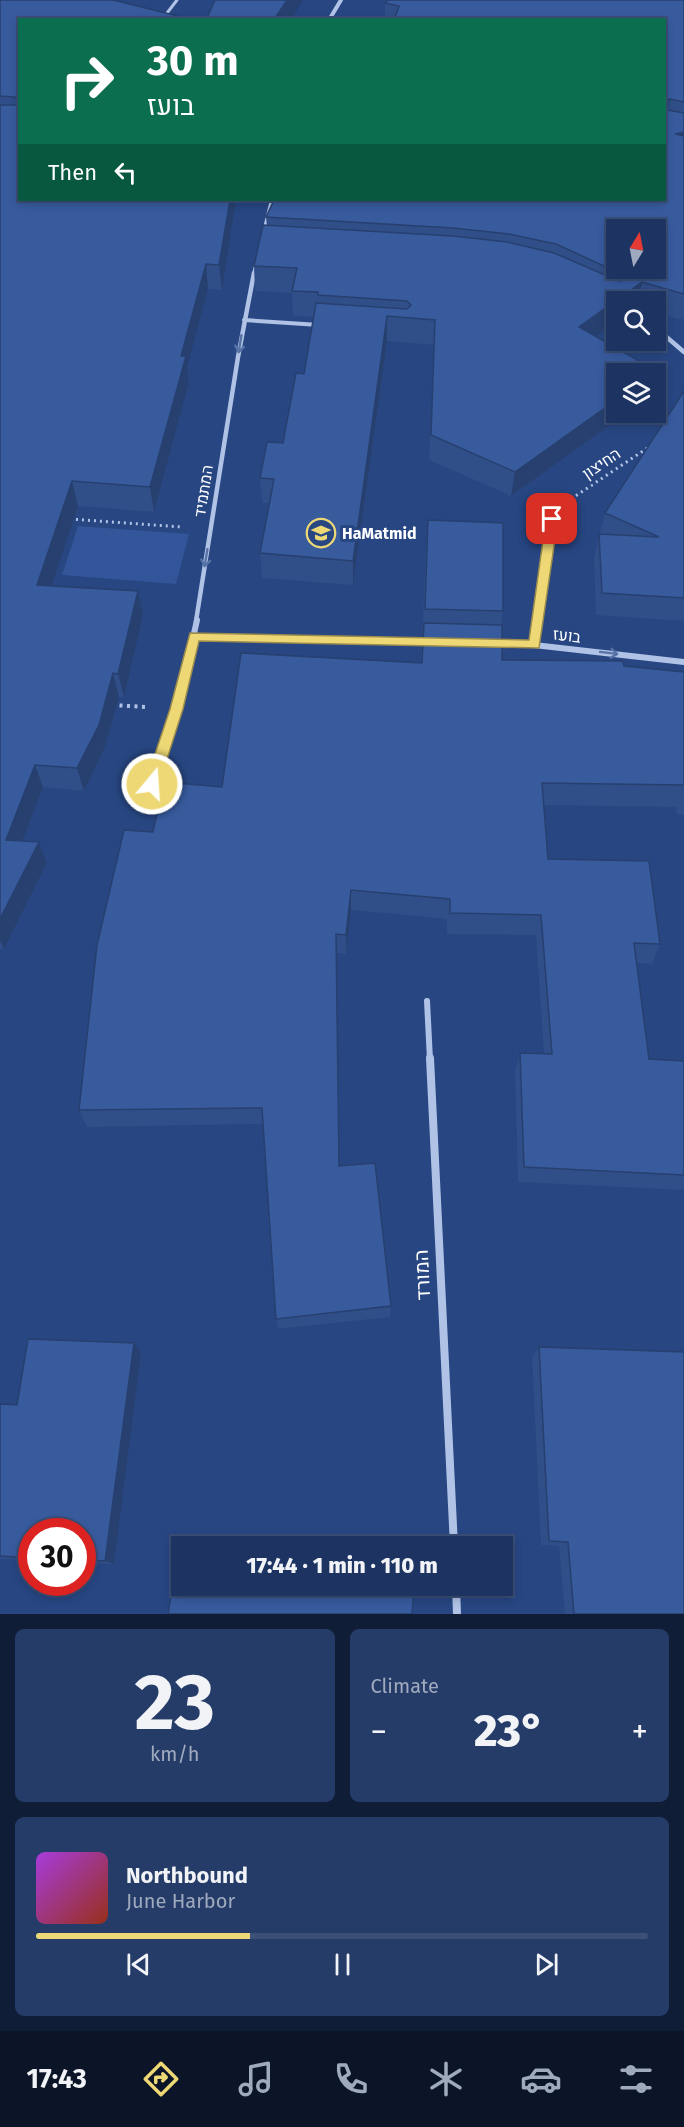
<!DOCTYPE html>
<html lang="en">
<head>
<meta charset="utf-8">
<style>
	:root { --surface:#1d3462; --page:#253c68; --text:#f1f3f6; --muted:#a0aabe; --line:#3b4f77; --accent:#eed876 }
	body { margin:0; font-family:"Fira Sans",Heebo,sans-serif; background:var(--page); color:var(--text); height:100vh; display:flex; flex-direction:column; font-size:22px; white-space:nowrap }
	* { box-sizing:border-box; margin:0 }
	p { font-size:20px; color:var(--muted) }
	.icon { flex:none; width:33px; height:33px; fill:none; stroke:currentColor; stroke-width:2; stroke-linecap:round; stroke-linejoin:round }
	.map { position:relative; height:1614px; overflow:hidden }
	.panel { display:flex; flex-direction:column; gap:15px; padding:15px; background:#101d36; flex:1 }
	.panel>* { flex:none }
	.guide { position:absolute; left:18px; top:18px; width:648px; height:183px; border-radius:0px; box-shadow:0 3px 9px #0003,0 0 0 2px var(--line); background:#0b6e4f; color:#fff; overflow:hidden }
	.needle { width:39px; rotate:10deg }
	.tools { position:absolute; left:606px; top:219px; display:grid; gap:12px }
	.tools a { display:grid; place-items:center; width:60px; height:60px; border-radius:0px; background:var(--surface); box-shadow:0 3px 9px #0003,0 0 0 2px var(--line); font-size:30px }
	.speed { position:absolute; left:18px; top:1518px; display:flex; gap:12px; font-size:30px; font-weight:700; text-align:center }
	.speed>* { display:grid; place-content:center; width:78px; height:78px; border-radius:50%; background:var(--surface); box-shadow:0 3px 9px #0003,0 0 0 2px var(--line); line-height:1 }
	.speed .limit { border:9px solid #d22; background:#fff; color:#111 }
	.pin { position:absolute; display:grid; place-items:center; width:51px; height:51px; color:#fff; margin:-26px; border-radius:12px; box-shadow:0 3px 9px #0006 }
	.me { position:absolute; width:66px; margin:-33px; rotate:18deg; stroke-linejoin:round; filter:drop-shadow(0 0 4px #0008) }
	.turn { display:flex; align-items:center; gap:21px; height:126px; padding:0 30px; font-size:27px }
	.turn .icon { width:78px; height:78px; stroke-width:2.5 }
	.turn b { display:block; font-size:42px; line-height:51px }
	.then { display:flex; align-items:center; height:57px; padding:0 30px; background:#0003; gap:12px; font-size:22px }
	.big { font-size:45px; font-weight:800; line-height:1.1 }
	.panel .widget { flex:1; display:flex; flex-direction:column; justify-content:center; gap:9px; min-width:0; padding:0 21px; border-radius:9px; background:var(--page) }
	.panel .dial { align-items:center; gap:0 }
	.dial b { font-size:78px; line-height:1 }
	.song { display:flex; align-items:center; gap:18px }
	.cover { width:72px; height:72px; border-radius:9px; background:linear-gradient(135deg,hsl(280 70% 55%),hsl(10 70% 35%)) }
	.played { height:6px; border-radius:3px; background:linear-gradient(90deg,var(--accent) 35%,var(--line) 35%) }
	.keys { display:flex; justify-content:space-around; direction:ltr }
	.heat { display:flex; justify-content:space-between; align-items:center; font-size:33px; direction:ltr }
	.panel .tiles { flex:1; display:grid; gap:15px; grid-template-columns:1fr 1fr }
	.widget:last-child { grid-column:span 2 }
	.trip { position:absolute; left:171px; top:1536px; width:342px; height:60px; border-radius:0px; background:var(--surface); box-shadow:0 3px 9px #0003,0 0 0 2px var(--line); font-weight:800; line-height:60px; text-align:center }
	.dock { display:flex; height:96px; justify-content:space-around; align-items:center; background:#0c1527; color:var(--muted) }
	.dock .icon { width:42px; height:42px }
	.dock .active { color:var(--accent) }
	.dock b { font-size:27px; color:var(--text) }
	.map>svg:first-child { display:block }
	.green { fill:#325699 }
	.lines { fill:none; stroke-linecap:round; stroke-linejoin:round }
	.path-far1 { stroke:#b0c3e6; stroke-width:3; stroke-dasharray:2 4; stroke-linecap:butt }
	.path { stroke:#b0c3e6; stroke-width:4; stroke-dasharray:3 4.5; stroke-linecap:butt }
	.service-far1 { stroke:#b0c3e6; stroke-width:3 }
	.service { stroke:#b0c3e6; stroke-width:4 }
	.minor-far3 { stroke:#b0c3e6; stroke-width:4 }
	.minor-far2 { stroke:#b0c3e6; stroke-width:4.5 }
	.minor-far1 { stroke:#b0c3e6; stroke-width:6 }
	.minor { stroke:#b0c3e6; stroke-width:8 }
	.wall { fill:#304e88 }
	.shaded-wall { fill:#27406f }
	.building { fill:#385b9e; stroke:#27406f; stroke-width:1.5; fill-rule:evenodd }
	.oneway { stroke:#5772a5 }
	.route { fill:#eed876; stroke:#9b8c4d; stroke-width:1.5 }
	.labels { text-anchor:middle; stroke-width:6; stroke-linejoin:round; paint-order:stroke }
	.street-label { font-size:16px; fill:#fff; stroke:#274682 }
	.poi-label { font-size:16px; font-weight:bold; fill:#fff; stroke:#274682; text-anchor:start }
	.near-street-label { font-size:20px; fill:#fff; stroke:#274682 }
</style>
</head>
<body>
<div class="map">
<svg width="684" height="1614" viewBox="0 0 684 1614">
	<rect width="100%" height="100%" fill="#274682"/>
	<path class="green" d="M78,526L189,534L176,584L62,575Z"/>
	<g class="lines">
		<g class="path-far1">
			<path d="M571,499L652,445"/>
			<path d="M70,519L182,527"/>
		</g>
		<path class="path" d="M112,705L146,707"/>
		<path class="service-far1" d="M164,17L177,0"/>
		<path class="service" d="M244,320L319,325"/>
		<g class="minor-far3">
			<path d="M329,20L341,0"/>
			<path d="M264,232L272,200"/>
			<path d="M254,275L256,265"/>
		</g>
		<g class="minor-far2">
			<path d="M656,328L684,352"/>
			<path d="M196,621L238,357L254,273"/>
			<path d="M537,621L552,519"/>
		</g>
		<g class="minor-far1">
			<path d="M194,636L431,642"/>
			<path d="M495,644L534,645L684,662"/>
			<path d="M534,645L538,620"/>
			<path d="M152,784L181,692L197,620"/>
			<path d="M427,1001L430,1060"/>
		</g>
		<g class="minor">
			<path d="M430,1058L454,1546"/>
			<path d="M456,1586L457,1614"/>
		</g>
	</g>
	<g class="wall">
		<path d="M0,0L236,200L222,290L208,289L187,368L189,382L154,512L78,506L51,586L138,591L143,615L124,697H119L105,747L84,791L43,787L23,841L39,842L47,863L4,949H0Z"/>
		<path d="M684,0V320L656,313V302H616V322L596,336L616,412H628L511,496L429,460L434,345L387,341L353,585L262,578L260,553L270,503H262L260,478L283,443L304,374L314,317L293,316L292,293L255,291L254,266L267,226L266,217L664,200V20H385V3Z"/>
		<path d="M684,391V621L596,615L594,557L605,513Z"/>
		<path d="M428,520L503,611L501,625L502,660L624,666L684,672V815L677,814L676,807L543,805L548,859L660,944L652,964L637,963L649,1059L684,1061V1190L518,1182L515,1070L520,1053L544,1054L536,935L447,934V919L351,910L346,954L336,953L339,1166L391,1306L390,1317L278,1329L276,1319L263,1124L87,1127L79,1110L153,832L222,787L421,662L426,549Z"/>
		<path d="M539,1347L684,1614H565L559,1546L541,1545L532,1357Z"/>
		<path d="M141,1353L114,1564L82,1563V1532H32V1560L0,1559V1404L17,1405Z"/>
	</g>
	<g class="shaded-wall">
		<path d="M287,0H303L291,20H274Z"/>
		<path d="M670,99L665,123L664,124V103L665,100Z"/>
		<path d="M684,132V155L675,134Z"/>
		<path d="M230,200H236L222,290L219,265Z"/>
		<path d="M206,264L208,289L187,368L189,382L154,512L150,487L181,356Z"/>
		<path d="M642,282L638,302H616V322L574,352L579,327Z"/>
		<path d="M387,316V341L353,585V561Z"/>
		<path d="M616,400V412H628L511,496L515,472Z"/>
		<path d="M72,481L78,506L44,609L37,585Z"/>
		<path d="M138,591L143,615L124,697L118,674Z"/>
		<path d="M113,673L119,697L105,747L84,791L77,768Z"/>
		<path d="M35,765L43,787L15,861L6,840Z"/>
		<path d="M39,842L47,863L4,949L0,940V919Z"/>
		<path d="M351,890V910L346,954V935Z"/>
		<path d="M134,1343L141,1353L114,1564L105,1561Z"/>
	</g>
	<g class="building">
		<path d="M0,0H113L194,20H20V200H230L219,265L206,264L181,356H186L150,487L72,481L37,585L138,591L118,674L113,673L99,725L77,768L35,765L6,840L39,842L0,919V105H15L19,102L15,97L0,96Z"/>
		<path d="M215,0H287L274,20H206Z"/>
		<path d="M388,0H684V102L670,99L665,100L664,103V20H460L453,18V20H394L399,6L385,3Z"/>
		<path d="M664,106L668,110L684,113V132L675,134L684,136V294L642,282L579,327L657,371L654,374H616V400L515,472L431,435L435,320L387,316L353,561L260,553L274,479L260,478L267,442L283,443L296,373L304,374L316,303L407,309L411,305L407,301L318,295V292L292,291L297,268L254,266L263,225L453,236L507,242L554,253L619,281L624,280L626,276L556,244L509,234L453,228L266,217L274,200H664ZM616,230H656V268H616Z"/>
		<path d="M684,391V598L602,593L599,534L659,537L605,513Z"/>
		<path d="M428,520L503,523V611L425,609Z"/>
		<path d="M424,623L502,625V660L623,661L624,666L684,672V785L542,783L548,859L649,861L660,944L634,943L649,1059L684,1061V1175L524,1167L520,1053L552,1054L541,915L450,913V899L351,890L346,935L336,934L339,1166L375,1163L391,1306L276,1319L262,1108L79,1110L97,945L124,830L153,832L164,782L222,787L241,653L422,663Z"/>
		<path d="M28,1339L134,1343L105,1561L82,1560V1532H32V1558L0,1556V1404L17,1405Z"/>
		<path d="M539,1347L684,1352V1614H574L568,1542L549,1541Z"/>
		<path d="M181,1539L232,1546H182V1586H414L412,1614H168Z"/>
	</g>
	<defs><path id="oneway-shaft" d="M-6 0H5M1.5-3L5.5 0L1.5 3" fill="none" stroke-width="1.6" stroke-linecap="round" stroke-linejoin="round" transform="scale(1.5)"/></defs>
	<g class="oneway">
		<use href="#oneway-shaft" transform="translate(240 344) rotate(99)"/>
		<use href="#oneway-shaft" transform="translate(206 558) rotate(99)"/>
		<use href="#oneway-shaft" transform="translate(609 653) rotate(7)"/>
	</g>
	<path class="route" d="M552,515L558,519L539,648L199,641L183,709L159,784L157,788H147L145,784L170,709L190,633L529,640L546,519Z"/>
	<defs>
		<g id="school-ring" transform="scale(1.5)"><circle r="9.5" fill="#274682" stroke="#eed876" stroke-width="1.5"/><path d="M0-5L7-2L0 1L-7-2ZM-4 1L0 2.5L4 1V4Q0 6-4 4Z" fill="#eed876"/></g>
	</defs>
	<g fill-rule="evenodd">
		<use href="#school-ring" x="321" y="533"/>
	</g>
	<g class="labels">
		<g class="street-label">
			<text transform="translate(601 463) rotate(-34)" y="6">החיצון</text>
			<text transform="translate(203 491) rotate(-81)" y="6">המתמיד</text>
			<text transform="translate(567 635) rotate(7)" y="6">בועז</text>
		</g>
		<g class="poi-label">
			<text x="342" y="539">HaMatmid</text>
		</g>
		<g class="near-street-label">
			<text transform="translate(422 1275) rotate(-93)" y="7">המורד</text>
		</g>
	</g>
</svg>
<div class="tools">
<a><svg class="needle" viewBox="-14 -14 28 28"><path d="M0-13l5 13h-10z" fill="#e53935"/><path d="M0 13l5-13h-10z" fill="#a0aabe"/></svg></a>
<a><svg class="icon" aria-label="search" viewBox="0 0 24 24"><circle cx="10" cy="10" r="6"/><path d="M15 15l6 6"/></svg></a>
<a><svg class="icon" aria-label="layers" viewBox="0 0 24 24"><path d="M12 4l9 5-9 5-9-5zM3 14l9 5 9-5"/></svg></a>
</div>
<div class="speed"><div class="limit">30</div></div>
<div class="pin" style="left:552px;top:519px;background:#d93025"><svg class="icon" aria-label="arrive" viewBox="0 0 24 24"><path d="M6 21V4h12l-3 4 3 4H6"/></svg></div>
<svg class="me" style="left:152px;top:784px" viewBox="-20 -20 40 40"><circle r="17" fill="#eed876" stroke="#fff" stroke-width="3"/><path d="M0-11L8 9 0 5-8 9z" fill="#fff"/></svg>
<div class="trip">17:44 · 1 min · 110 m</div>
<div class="guide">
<div class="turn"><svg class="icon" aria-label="right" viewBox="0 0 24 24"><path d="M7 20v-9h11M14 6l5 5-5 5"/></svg><div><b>30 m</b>בועז</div></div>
<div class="then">Then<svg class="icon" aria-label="left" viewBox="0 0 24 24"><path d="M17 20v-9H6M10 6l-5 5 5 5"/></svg></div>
</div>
</div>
<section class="panel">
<div class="tiles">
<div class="widget dial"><b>23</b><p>km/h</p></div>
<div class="widget"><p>Climate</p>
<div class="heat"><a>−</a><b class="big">23°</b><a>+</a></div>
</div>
<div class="widget">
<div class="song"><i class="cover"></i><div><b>Northbound</b><p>June Harbor</p></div></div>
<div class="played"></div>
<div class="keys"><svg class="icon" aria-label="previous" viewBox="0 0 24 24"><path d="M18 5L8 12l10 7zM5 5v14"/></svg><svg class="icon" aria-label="pause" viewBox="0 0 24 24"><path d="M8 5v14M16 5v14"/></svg><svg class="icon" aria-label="next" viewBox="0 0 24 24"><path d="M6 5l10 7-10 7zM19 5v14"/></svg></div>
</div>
</div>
</section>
<nav class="dock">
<b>17:43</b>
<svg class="icon active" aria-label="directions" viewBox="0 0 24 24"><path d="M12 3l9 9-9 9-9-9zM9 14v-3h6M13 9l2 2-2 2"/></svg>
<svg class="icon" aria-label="music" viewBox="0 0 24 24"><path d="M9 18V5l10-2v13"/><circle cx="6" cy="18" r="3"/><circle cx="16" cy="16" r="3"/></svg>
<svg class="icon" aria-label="phone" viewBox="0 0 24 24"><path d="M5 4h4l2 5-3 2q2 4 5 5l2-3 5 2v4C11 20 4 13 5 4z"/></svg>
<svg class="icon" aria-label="climate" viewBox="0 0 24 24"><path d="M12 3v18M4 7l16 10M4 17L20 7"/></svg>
<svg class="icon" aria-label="car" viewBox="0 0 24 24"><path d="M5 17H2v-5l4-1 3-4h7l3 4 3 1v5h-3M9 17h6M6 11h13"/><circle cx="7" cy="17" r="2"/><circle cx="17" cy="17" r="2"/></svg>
<svg class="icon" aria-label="filters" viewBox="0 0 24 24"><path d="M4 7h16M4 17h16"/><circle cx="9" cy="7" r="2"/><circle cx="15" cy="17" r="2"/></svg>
</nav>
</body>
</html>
